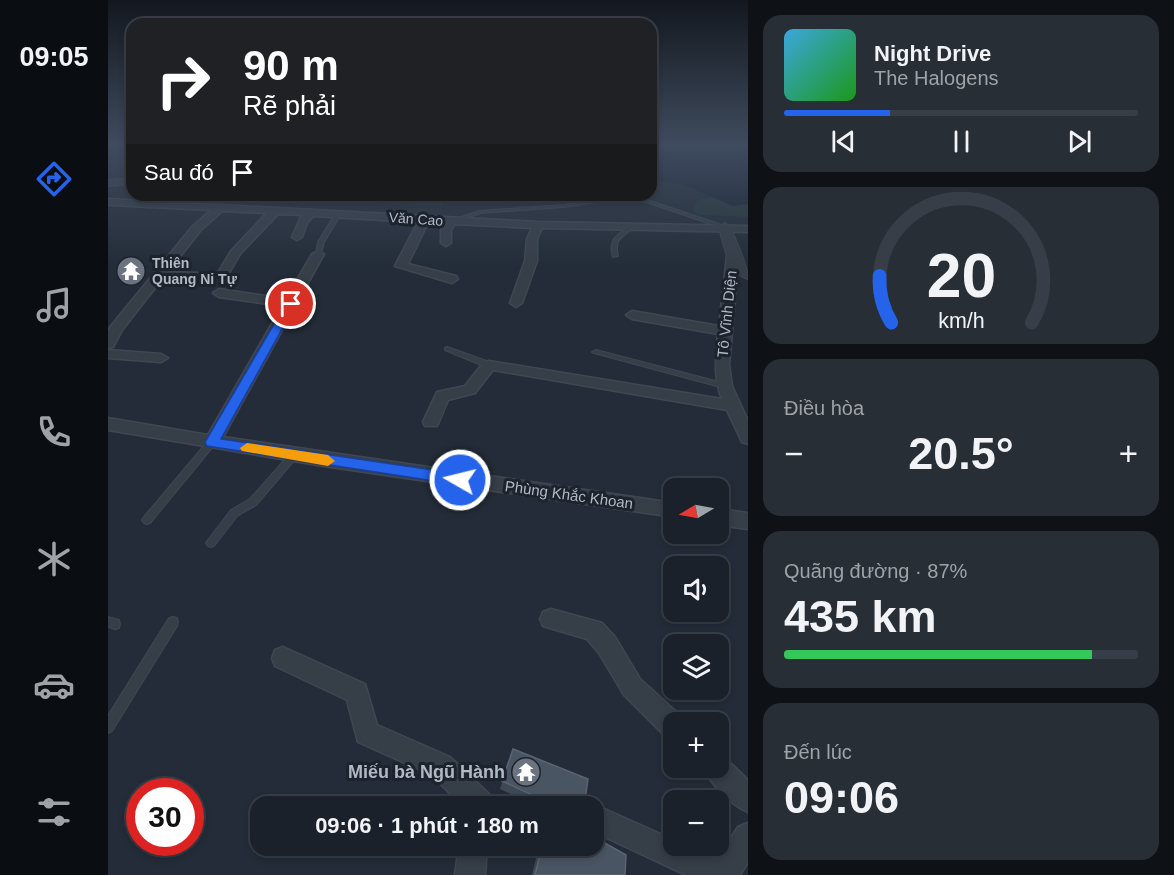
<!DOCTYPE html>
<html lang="vi">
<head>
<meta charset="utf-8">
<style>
	:root { --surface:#1a212a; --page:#272e36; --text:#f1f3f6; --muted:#9fa3a8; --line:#383e47; --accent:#2563eb }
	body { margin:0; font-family:Arial,sans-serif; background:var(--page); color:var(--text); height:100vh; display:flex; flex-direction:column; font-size:22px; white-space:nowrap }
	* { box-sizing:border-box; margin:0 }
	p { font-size:20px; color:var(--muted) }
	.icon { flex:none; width:33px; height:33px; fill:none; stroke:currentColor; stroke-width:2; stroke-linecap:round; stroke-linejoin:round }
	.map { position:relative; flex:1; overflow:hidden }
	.sheet { display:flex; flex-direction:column; gap:15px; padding:15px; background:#0e1217; width:426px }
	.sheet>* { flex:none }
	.banner { position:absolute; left:18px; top:18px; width:531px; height:183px; border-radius:18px; box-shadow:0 3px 9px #0003,0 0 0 2px var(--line); background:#202124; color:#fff; overflow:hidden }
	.needle { width:39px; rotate:260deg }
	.fabs { position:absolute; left:555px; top:478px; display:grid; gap:12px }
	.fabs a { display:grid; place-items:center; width:66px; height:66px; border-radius:12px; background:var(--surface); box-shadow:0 3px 9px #0003,0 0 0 2px var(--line); font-size:30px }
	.speed { position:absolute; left:18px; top:778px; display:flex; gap:12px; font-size:30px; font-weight:700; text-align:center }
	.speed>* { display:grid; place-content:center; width:78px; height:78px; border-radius:50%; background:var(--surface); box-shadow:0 3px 9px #0003,0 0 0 2px var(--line); line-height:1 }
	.speed .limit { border:9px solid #d22; background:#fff; color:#111 }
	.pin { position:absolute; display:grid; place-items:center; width:51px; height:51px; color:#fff; margin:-26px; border:3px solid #fff; border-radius:50%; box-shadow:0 2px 6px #0007 }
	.me { position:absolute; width:66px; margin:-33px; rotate:278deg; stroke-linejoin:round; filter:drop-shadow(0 0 4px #0008) }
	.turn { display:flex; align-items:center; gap:21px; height:126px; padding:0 18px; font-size:27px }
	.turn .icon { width:78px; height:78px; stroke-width:2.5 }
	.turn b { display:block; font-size:42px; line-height:51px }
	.then { display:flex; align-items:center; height:57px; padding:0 18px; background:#0003; gap:12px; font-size:22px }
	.big { font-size:45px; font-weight:700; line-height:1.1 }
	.sheet .card { flex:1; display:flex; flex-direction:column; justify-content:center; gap:9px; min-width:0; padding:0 21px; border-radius:18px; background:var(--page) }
	.sheet .dial { align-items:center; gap:0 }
	.dial svg { height:156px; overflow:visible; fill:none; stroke:var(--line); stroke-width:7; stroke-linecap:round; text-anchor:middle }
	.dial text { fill:var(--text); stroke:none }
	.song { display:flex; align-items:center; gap:18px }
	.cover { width:72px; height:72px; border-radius:9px; background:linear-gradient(135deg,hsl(200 70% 55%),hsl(120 70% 35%)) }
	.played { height:6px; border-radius:3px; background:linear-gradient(90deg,var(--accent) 30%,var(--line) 30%) }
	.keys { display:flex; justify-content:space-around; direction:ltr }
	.heat { display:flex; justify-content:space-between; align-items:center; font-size:33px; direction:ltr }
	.charge { height:9px; border-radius:4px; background:linear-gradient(90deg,#34c759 87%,var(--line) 0) }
	.trip { position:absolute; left:142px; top:796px; width:354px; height:60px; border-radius:18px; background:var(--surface); box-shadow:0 3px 9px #0003,0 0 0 2px var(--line); font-weight:700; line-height:60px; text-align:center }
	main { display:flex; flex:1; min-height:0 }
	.menu { display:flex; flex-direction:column; width:108px; justify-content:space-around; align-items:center; background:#0a0d11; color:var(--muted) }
	.menu .icon { width:42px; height:42px }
	.menu .active { color:var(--accent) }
	.menu b { font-size:27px; color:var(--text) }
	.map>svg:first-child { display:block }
	.green { fill:#253739 }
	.water { fill:#172435 }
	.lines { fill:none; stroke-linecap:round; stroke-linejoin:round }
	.service-casing { stroke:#404752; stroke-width:2 }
	.minor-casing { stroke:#404752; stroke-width:3 }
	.tertiary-casing { stroke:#404752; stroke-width:2 }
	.service { fill:#363e48; fill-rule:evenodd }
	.minor { fill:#363e48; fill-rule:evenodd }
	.tertiary { fill:#363e48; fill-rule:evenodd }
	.wall { fill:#3e4857 }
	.building { fill:#4a5563; stroke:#5a6472; stroke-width:1.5 }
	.route { fill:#2563eb; stroke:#184099; stroke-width:1.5 }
	.slow { fill:#f59e0b }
	.labels { text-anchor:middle; stroke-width:6; stroke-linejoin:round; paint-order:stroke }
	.far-street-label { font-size:14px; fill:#b1b9c5; stroke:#1c232d }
	.far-poi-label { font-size:14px; font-weight:bold; fill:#b1b9c5; stroke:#1c232d; text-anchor:start }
	.street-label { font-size:15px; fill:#b1b9c5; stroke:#1c232d }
	.near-poi-label { font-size:18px; font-weight:bold; fill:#b1b9c5; stroke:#1c232d; text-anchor:end }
</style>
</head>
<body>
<main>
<nav class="menu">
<b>09:05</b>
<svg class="icon active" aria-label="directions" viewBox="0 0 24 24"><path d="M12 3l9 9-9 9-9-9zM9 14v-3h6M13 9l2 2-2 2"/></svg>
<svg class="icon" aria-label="music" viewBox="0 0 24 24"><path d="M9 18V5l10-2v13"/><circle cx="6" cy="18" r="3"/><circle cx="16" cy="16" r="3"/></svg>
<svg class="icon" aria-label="phone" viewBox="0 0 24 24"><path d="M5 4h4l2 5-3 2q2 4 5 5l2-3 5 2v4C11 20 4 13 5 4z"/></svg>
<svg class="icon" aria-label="climate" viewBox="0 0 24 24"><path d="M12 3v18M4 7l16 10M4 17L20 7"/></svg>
<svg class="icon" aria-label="car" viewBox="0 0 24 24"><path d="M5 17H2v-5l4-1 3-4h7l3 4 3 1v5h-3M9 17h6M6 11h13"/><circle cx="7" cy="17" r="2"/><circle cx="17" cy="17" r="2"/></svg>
<svg class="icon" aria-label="filters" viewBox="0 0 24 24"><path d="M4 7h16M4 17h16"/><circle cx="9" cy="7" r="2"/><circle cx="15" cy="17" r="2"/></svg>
</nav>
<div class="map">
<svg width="640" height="875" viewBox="0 0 640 875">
	<rect width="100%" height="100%" fill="#232c38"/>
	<g class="green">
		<path d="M155,195H329L335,206L156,199Z"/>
		<path d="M604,197L625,206L640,204V217L590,215L584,209L590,200Z"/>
	</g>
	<path class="water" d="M543,145H640V204L625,206L576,185L543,180Z"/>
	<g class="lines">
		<g class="service-casing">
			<g id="service">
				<path d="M501,198L539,200L620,227L615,228L538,202L501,200L456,207L372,213L347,222L342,221L371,211L456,205Z"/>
				<path d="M228,213L233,214L216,242L213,254L208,255L210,242Z"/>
				<path d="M520,227L525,228C513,238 506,239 510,256L505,257C500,241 507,236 520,227Z"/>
				<path d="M339,347L384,363L385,365L384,367H378L337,350V348Z"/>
				<path d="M488,350L619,384L620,386L616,388L486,353L484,352Z"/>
				<path d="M104,439L108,442L107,444L42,523L39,524L36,523L34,520L36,517L101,440Z"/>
				<path d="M186,452L189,453L190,455L189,457L148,505L129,516L106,546L103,547L100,546L98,543L100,540L123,510L142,499L183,453Z"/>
				<path d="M0,617L11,620L12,624L11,628L7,629L0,627Z"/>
				<path d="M65,617L69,618L70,622L69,626L4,731L0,733V716L61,618Z"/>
			</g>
		</g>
		<g class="minor-casing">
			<g id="minor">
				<path d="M0,199L430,222L640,226V232L434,228L429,239V261L414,303L408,307L402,303L417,261L419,239L424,228L347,224L343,230V243L338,246L333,243V230L337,223L320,222L300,264L348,276L350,279L344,283L287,266L310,222L205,216L199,223L194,237L189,240L184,237L194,215L170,214L132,254L121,273L117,275L111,271L123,251L159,213L114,211L92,231L60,272L90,273L96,277L94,280L54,279L14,330L5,347L0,348V331L3,326L84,227L103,210L0,205Z"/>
				<path d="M210,251L216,254L115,437L566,503V517L209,465L0,430V418L100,435L174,306L111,297L105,293L111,289L178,299L204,254Z"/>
				<path d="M625,253L631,256L621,364L624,386L640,421V444L634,442L619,410L385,370L367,393L340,400L329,426H317L315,422L329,392L357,386L376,362L381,361L614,399C605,377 608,357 610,334L524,319L518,315L524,311L611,326L619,256Z"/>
				<path d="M0,350L53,354L60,358L53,362L0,358Z"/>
				<path d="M610,509L640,513V529L610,525Z"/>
				<path d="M443,609L494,623L507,637L532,679L575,718L577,723H566V739L557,736L516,695L491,653L479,639L435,626L432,619L435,612Z"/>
				<path d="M175,647L257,684L269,725L342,757L381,794L384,807H355L324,775L250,742L239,700L167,666L164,658L167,650Z"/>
				<path d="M610,756L618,759L640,780V812C623,805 603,785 596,768H610Z"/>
				<path d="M492,807L566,840V846H579L608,859L630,827L640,823V862L632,875H578L486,832V810Z"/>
				<path d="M351,846H379L377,875H347Z"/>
			</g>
		</g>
		<g class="tertiary-casing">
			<g id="tertiary">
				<path d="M24,178V184L0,186V180Z"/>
				<path d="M617,223L623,227C628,244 640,264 640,279C621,274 615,244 611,227Z"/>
			</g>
		</g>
		<use href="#service" class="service"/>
		<use href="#minor" class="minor"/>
		<use href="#tertiary" class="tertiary"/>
	</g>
	<g class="wall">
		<path d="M405,749L476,807H430L392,789Z"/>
		<path d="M431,846H486L517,875H424Z"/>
	</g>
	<g class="building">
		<path d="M405,749L480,779L476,807H443L444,804L394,781Z"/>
		<path d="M486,837L518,855L517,875H427L434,846H486Z"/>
	</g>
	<linearGradient id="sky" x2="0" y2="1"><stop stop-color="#13181f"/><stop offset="0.54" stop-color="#3f4b5e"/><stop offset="1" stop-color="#3f4b5e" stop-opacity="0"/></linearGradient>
	<rect width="640" height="268" fill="url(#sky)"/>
	<path class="route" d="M179,302L188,304L113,439L352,474L359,480L357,484L352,485L99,446L97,442Z"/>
	<path class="slow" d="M139,443L220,455L227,461L220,466L134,451L132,448Z"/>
	<defs>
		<g id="temple-disc" transform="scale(1.5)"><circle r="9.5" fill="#6b7280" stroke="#1c232d"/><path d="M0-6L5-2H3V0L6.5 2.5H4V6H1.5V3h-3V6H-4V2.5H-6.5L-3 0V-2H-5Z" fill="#fff"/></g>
	</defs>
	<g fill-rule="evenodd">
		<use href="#temple-disc" x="23" y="271"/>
		<use href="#temple-disc" x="418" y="772"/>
	</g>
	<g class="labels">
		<g class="far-street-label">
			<text transform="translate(308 219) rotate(4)" y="5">Văn Cao</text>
		</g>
		<g class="far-poi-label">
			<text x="44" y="268">Thiên<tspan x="44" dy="16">Quang Ni Tự</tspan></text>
		</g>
		<g class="street-label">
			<text transform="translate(619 314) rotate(-84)" y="5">Tô Vĩnh Diện</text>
			<text transform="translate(461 495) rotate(8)" y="5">Phùng Khắc Khoan</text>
		</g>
		<g class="near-poi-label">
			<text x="397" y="778">Miếu bà Ngũ Hành</text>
		</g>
	</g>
</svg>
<div class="fabs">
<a><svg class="needle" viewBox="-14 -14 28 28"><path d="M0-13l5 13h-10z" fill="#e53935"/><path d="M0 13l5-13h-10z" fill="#9fa3a8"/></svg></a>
<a><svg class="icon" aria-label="sound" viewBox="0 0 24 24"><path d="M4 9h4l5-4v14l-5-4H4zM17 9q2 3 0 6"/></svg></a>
<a><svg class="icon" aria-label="layers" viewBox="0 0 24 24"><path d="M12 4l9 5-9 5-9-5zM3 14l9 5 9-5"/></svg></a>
<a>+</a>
<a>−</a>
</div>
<div class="speed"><div class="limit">30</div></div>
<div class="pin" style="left:183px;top:304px;background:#d93025"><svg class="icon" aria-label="arrive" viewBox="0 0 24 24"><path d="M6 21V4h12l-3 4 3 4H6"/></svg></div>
<svg class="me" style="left:352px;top:480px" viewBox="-20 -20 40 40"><circle r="17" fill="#2563eb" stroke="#fff" stroke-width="3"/><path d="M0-11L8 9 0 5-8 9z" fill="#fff"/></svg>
<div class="trip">09:06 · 1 phút · 180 m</div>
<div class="banner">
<div class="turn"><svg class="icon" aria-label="right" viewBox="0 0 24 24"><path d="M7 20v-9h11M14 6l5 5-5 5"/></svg><div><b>90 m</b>Rẽ phải</div></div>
<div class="then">Sau đó<svg class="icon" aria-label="arrive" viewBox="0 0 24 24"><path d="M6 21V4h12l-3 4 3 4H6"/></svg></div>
</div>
</div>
<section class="sheet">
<div class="card">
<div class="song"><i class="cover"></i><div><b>Night Drive</b><p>The Halogens</p></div></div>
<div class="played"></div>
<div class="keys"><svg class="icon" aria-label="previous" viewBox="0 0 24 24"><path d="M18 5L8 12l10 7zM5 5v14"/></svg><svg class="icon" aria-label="pause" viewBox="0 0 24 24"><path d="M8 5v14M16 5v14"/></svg><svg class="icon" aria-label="next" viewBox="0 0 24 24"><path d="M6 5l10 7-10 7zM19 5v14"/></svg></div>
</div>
<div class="card dial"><svg viewBox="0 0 100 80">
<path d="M14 69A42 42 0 1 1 86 69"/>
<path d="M14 69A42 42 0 0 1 8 45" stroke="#2563eb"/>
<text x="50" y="56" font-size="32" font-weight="700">20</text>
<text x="50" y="72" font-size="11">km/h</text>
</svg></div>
<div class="card"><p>Điều hòa</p>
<div class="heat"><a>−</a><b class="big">20.5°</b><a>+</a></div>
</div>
<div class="card"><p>Quãng đường · 87%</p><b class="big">435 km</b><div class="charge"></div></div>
<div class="card"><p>Đến lúc</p><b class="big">09:06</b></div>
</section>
</main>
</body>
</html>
